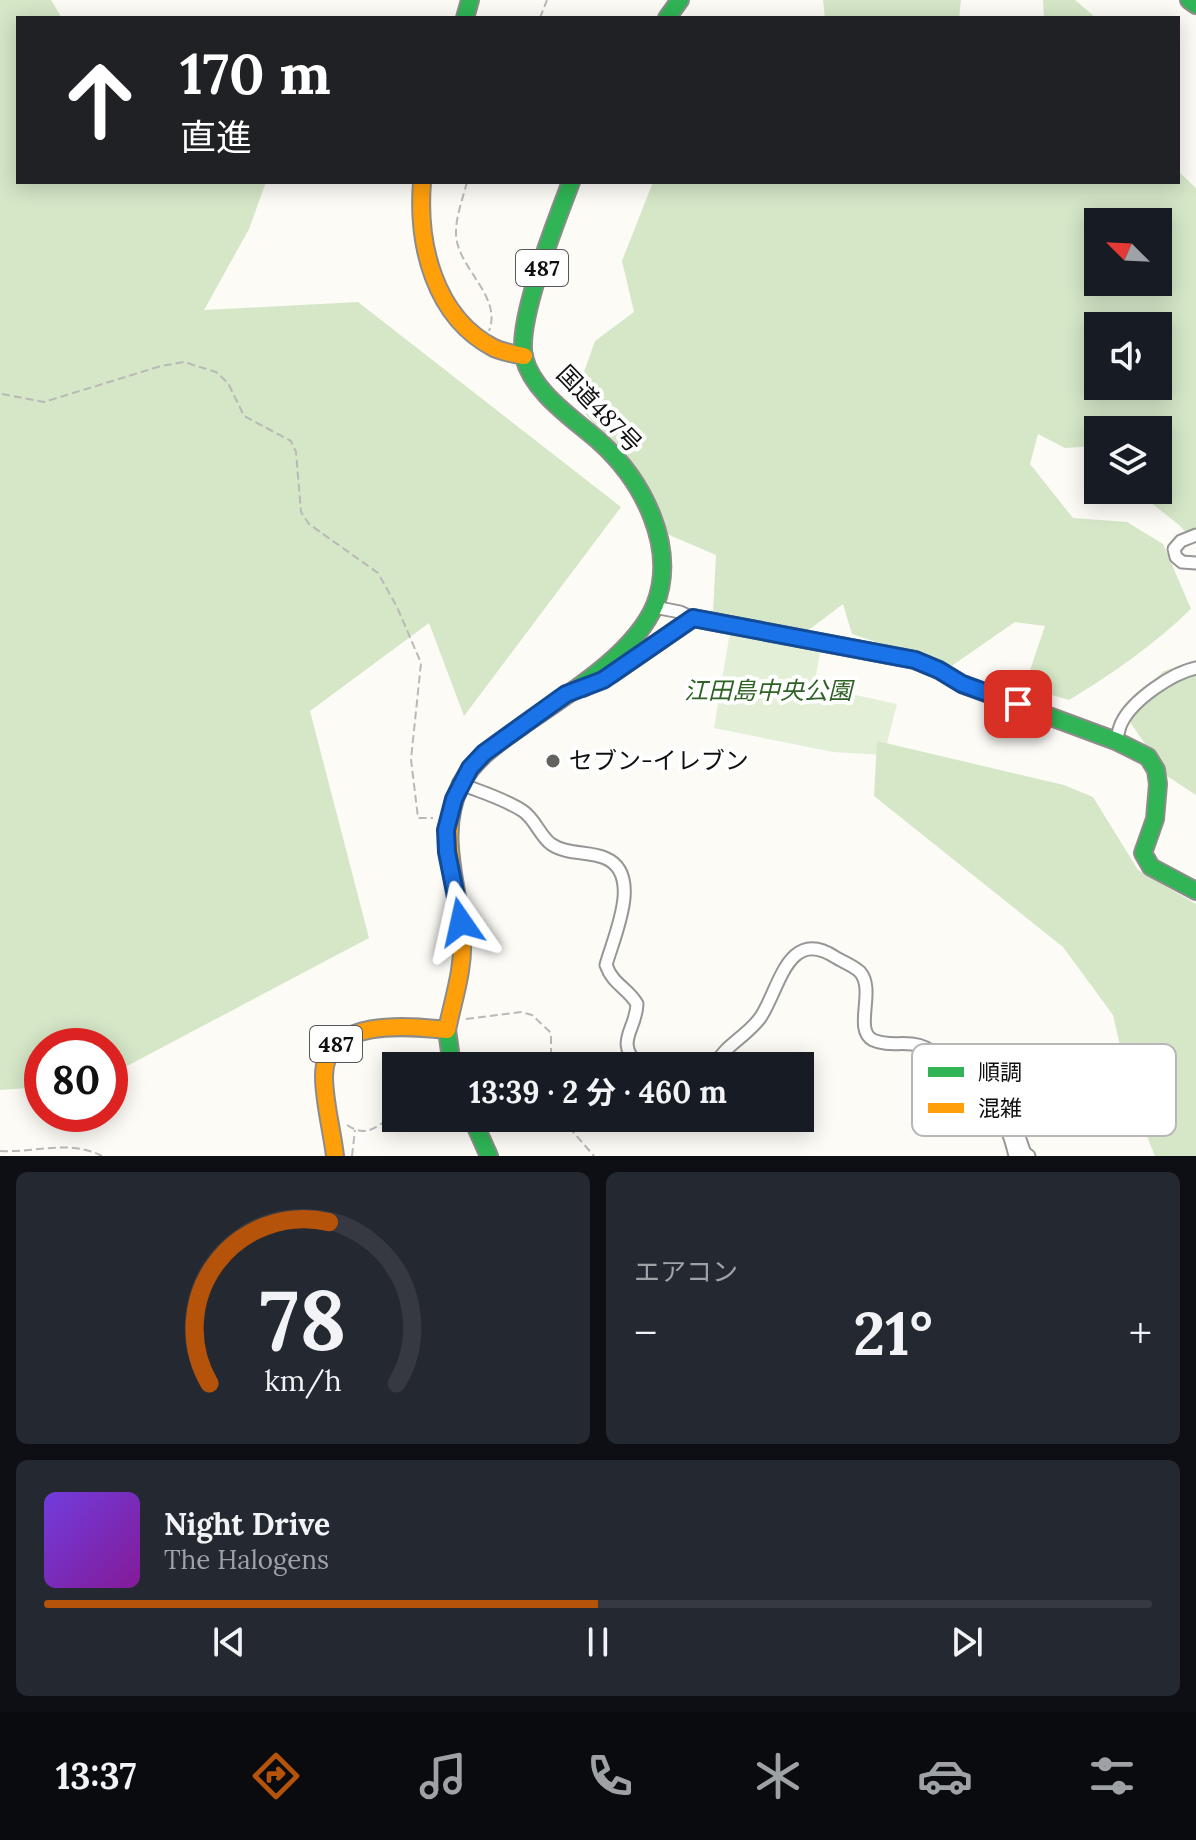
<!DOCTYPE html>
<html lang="ja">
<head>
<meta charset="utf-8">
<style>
	:root { --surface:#171b24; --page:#242831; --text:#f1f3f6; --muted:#9ea1a6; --line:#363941; --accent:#b45309 }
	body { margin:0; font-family:Lora,"Noto Sans JP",serif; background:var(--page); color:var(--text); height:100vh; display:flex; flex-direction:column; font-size:30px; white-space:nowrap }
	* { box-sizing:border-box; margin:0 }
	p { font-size:26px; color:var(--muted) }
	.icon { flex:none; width:44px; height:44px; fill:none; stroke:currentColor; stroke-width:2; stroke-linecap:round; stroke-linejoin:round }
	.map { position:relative; height:1156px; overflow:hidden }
	.drawer { display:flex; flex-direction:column; gap:16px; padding:16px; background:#0d0f14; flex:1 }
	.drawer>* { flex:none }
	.hud { position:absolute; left:16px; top:16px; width:1164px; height:168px; border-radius:0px; box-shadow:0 4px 20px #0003; background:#202124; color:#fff; overflow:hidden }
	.needle { width:52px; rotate:294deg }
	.controls { position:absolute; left:1084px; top:208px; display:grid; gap:16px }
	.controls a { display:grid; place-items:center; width:88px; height:88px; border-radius:0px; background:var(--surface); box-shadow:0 4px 20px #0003; font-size:40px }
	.speed { position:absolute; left:24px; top:1028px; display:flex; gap:16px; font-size:40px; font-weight:700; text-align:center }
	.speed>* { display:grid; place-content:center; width:104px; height:104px; border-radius:50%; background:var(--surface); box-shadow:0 4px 20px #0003; line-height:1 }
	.speed .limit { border:12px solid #d22; background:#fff; color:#111 }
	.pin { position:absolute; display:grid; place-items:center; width:68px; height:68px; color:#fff; margin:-34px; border-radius:16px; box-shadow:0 4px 12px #0006 }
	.me { position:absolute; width:88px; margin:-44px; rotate:349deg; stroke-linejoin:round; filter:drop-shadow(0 0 6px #0008) }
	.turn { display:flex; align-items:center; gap:28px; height:168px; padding:0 32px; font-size:36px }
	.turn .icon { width:104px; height:104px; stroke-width:2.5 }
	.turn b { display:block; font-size:56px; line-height:68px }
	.big { font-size:60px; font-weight:700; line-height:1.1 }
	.drawer .widget { flex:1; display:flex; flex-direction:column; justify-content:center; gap:12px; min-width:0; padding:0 28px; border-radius:12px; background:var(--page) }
	.drawer .dial { align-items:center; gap:0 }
	.dial svg { height:208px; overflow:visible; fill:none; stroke:var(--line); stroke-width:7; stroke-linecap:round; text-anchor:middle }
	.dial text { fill:var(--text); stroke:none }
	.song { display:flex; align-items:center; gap:24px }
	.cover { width:96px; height:96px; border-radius:12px; background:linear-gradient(135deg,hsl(260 70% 55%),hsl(290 70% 35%)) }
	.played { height:8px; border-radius:4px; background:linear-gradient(90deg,var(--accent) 50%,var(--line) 50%) }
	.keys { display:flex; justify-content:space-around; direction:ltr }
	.heat { display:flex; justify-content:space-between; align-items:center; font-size:44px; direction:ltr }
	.drawer .tiles { flex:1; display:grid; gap:16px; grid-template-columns:1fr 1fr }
	.widget:last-child { grid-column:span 2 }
	.trip { position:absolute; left:382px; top:1052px; width:432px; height:80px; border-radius:0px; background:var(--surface); box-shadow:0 4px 20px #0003; font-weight:700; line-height:80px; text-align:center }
	.menu { display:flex; height:128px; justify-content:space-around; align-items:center; background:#090b0e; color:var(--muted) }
	.menu .icon { width:56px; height:56px }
	.menu .active { color:var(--accent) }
	.menu b { font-size:36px; color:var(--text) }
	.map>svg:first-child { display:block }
	.green { fill:#e4efd8 }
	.forest { fill:#d5e7c7; fill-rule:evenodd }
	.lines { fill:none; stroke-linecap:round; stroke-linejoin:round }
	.street-casing { stroke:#969694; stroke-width:15 }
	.fast-casing { stroke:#8d8c8a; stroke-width:20 }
	.slow-casing { stroke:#8d8c8a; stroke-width:20 }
	.path { stroke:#b9b9b8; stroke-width:2; stroke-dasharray:8 4; stroke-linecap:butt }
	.street { stroke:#fffefe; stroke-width:11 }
	.fast { stroke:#30b455; stroke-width:16 }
	.slow { stroke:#ff9f0a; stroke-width:16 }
	.route-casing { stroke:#114b97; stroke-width:20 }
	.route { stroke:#1a73e8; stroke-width:14 }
	.poi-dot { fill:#636260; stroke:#fff; stroke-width:3 }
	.labels { text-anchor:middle; stroke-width:8; stroke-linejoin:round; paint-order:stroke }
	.shield { fill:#fff; stroke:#585858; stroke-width:2 }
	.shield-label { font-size:22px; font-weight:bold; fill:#101010 }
	.street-label { font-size:24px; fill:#101010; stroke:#fff }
	.park-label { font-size:24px; font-style:italic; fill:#2e6325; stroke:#fff }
	.poi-label { font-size:24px; fill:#101010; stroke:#fff; text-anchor:start }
	.key { fill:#fff; stroke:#b7b7b7; stroke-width:2 }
	.key-label { font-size:22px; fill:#101010 }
</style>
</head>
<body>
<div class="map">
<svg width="1196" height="1156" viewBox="0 0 1196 1156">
	<rect width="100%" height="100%" fill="#fcfbf6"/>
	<path class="green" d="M730,632L821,648L814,686L897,704L884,755L833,752L714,728Z"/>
	<g class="forest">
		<path d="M0,0H51L62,18H18V182H266L249,229L204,310L358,302L621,507L464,716L429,623L310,711L369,938L110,1075V1046H42V1087L0,1090Z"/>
		<path d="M823,0H961L959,18H825Z"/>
		<path d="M1043,0H1075L1096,18H1044Z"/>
		<path d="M1178,171L1196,188V543L1179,525L1135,490H1158V430H1098V446L1065,448L1038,434L1030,464L1073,518L1127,522L1163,544L1191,609C1152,646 1115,672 1069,700L1031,689L1029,673L1045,626L1015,622L950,667L852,634L843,604L806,632L713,613L716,555L667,534L632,470L574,400L595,341L634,312L622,261L653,182H1178ZM1098,222H1158V282H1098ZM1098,326H1158V386H1098Z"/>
		<path d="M1196,660V795L1167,776L1130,722L1140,692L1164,671Z"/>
		<path d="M877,741L1064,785L1093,797L1138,870L1196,904V1156H1155L1133,1102L1113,1015L1063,947L874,796Z"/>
	</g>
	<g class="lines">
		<g class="street-casing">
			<g id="street">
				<path d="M1196,535L1181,541L1174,549L1176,557L1182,562L1196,563"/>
				<path d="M654,607L680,612L693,618"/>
				<path d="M1116,741C1118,735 1119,727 1122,722C1133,700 1172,673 1196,668"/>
				<path d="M461,784C481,792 505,799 523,811C535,819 540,836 551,844C567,855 588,851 605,858C644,874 613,938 606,965C613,985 628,988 637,1004C636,1031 614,1041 639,1066"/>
				<path d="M714,1066C725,1045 746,1037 760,1018C779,991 787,926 835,957C843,962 854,966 860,972C876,990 853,1030 873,1040C890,1048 908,1039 926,1048C948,1058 952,1083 968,1099C978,1109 995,1108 1006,1116C1017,1123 1020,1142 1025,1153L1029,1156"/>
				<path d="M994,1115C1008,1126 1011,1139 1015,1156"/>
			</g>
		</g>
		<g class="fast-casing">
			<g id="fast">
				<path d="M1189,0L1196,5"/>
				<path d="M465,18L470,0"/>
				<path d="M667,18L680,0"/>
				<path d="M583,688L612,674L693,618L915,660L939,670L962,684L1116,741L1148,757L1156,770L1158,784L1155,819L1143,853L1151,867L1196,891"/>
				<path d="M461,784C475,758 498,743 522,726C565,696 634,655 655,605C678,547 642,480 600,442C574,419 532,392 524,357C516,321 557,219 571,182"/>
				<path d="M447,1030L452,1066"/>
				<path d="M472,1118L489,1156"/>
			</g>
		</g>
		<g class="slow-casing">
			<g id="slow">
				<path d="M422,182C417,244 434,317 494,348C503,352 514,354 524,356"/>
				<path d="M335,1156C332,1130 324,1102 324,1076C324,1017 409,1026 447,1030C453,1000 464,969 462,937C459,884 436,835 461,784"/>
			</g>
		</g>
		<g class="path">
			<path d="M540,18L547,0"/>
			<path d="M467,182C463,198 456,216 456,232C455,267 503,295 489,331"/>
			<path d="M2,394L44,402L161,366L184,362L216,372L228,383L244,416L291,441L296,452L301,512L309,524L378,573L397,607L421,663L411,759L418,818H433"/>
			<path d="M466,1019L521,1012L532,1015L551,1033V1066"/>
			<path d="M561,1118L594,1156"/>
			<path d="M347,1125C369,1140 377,1123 396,1116"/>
			<path d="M0,1151C34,1153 69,1139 102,1156"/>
			<path d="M352,1156L355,1130"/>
		</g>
		<use href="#street" class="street"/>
		<use href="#fast" class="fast"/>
		<use href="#slow" class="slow"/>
	</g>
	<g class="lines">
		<g class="route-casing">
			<path id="route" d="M461,922L447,852L446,830L454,799L470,768L484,753L566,694L603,680L693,618L915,660L939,670L962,684L1018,704"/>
		</g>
		<use href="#route" class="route"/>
	</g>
	<circle class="poi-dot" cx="553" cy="761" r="8"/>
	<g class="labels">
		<g class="shield">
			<rect x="516" y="250" width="52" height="36" rx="6"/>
			<rect x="310" y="1026" width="52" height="36" rx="6"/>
		</g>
		<g class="shield-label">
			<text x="542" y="276">487</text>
			<text x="336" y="1052">487</text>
		</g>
		<g class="street-label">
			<text transform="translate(599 409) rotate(46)" y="8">国道487号</text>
		</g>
		<g class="park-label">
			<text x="768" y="699">江田島中央公園</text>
		</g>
		<g class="poi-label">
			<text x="569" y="769">セブン-イレブン</text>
		</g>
	</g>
	<rect x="912" y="1044" width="264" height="92" rx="12" class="key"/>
	<rect x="928" y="1067" width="36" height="10" fill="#30b455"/>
	<rect x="928" y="1103" width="36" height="10" fill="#ff9f0a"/>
	<g class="key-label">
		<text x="978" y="1080">順調</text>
		<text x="978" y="1116">混雑</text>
	</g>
</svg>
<div class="controls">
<a><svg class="needle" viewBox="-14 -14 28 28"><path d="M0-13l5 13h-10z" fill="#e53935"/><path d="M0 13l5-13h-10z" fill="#9ea1a6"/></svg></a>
<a><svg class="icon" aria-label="sound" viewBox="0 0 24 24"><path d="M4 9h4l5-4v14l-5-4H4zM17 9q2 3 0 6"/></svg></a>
<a><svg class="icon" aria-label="layers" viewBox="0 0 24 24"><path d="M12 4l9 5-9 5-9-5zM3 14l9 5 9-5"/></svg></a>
</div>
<div class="speed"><div class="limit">80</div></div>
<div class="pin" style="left:1018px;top:704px;background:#d93025"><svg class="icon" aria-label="arrive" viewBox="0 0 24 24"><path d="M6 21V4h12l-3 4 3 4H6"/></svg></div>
<svg class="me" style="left:461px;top:922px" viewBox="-20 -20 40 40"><path d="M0-17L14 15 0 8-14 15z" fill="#1a73e8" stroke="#fff" stroke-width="4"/></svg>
<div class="trip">13:39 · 2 分 · 460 m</div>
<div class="hud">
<div class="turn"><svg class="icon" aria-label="ahead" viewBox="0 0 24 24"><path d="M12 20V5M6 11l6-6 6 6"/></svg><div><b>170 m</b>直進</div></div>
</div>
</div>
<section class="drawer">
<div class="tiles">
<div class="widget dial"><svg viewBox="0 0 100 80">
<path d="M14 69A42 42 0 1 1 86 69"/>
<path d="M14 69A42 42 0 0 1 60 7" stroke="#b45309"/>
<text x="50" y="56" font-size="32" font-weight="700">78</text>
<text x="50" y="72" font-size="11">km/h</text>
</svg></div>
<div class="widget"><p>エアコン</p>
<div class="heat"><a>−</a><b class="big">21°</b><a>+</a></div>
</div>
<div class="widget">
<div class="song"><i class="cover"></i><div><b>Night Drive</b><p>The Halogens</p></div></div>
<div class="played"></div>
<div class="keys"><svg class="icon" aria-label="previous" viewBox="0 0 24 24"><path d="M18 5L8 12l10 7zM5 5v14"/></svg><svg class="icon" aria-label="pause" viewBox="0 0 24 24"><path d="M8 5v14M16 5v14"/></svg><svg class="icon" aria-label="next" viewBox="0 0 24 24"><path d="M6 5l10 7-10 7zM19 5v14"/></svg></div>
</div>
</div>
</section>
<nav class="menu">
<b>13:37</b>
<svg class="icon active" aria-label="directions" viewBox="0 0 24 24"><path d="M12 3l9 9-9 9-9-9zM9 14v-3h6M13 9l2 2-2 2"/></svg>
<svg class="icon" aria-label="music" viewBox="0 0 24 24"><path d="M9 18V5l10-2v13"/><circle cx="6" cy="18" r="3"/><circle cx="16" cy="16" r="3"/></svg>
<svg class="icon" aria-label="phone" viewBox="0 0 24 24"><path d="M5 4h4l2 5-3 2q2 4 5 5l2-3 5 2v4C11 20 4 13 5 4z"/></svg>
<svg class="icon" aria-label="climate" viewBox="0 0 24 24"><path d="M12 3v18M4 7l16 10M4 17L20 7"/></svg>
<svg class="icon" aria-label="car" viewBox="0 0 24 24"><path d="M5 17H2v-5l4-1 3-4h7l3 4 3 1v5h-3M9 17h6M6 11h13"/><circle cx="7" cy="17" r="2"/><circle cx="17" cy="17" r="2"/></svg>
<svg class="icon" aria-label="filters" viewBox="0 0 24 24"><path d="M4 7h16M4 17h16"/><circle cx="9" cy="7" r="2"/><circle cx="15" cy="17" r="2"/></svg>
</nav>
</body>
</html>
